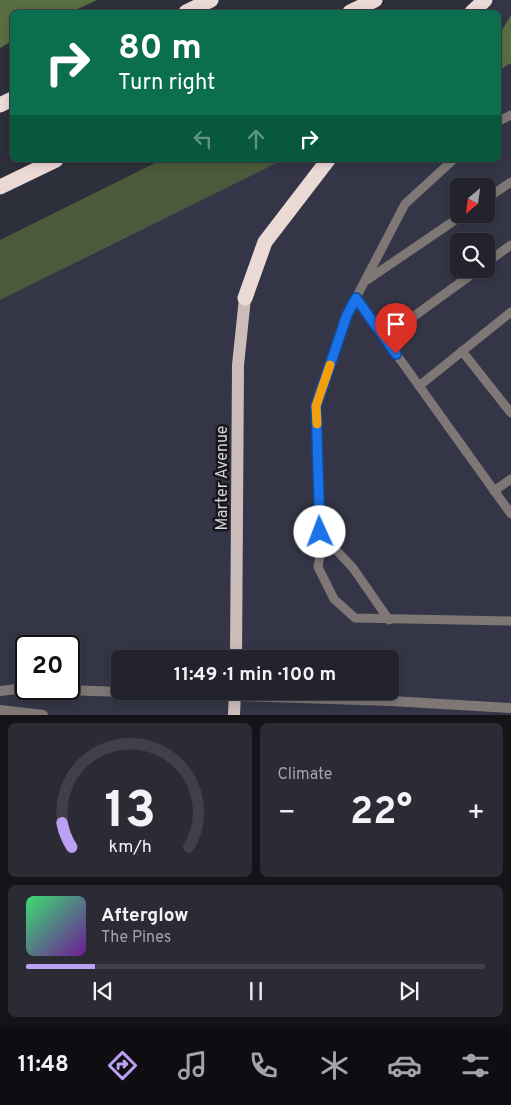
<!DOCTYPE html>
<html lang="en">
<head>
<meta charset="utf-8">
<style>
	:root { --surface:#22232c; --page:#2a2b34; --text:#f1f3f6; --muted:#a2a4a9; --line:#3f4048; --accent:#bca0f2 }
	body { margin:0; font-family:Overpass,sans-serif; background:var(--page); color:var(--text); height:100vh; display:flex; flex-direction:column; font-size:19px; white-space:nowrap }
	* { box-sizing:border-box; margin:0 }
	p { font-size:16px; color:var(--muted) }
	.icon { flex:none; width:28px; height:28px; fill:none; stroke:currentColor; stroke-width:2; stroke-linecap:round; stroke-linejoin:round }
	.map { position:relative; height:715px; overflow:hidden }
	.sheet { display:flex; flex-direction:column; gap:8px; padding:8px; background:#131318; flex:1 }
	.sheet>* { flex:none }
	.hud { position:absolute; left:10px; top:10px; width:491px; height:152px; border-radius:8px; box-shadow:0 2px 8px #0003,0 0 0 1px var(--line); background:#0b6e4f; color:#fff; overflow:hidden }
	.needle { width:32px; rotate:209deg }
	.buttons { position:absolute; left:450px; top:178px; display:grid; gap:10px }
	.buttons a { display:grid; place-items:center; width:45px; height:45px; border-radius:8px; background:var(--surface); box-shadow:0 2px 8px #0003,0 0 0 1px var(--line); font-size:25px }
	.speed { position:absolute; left:15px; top:635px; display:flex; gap:10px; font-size:25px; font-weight:700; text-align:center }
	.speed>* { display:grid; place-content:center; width:65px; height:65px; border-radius:50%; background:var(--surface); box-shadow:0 2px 8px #0003,0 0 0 1px var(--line); line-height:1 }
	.speed .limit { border:2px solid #111; border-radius:8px; background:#fff; color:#111 }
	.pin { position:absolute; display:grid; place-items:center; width:42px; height:42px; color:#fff; margin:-51px -21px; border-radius:50% 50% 50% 0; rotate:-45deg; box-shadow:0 0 5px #0007 }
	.pin .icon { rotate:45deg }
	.me { position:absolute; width:55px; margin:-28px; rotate:358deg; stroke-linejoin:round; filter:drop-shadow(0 0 4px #0008) }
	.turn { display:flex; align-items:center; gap:18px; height:105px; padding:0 25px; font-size:22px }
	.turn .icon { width:65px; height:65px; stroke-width:2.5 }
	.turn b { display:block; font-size:35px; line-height:42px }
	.lanes { display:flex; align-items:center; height:48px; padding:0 25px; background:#0003; justify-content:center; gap:25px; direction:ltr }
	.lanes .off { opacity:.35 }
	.big { font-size:38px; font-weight:700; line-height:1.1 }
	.sheet .card { flex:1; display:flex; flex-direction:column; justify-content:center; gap:8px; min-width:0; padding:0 18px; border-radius:8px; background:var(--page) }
	.sheet .dial { align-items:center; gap:0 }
	.dial svg { height:130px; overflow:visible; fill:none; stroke:var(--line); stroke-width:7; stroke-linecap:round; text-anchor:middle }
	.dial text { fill:var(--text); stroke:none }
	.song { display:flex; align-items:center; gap:15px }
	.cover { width:60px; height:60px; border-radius:8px; background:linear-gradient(135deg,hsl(140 70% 55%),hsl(280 70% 35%)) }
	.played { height:5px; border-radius:2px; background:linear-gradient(90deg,var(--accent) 15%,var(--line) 15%) }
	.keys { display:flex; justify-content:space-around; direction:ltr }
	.heat { display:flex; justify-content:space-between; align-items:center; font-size:28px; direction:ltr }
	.sheet .tiles { flex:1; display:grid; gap:8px; grid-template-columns:1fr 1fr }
	.card:last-child { grid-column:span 2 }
	.trip { position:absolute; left:111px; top:650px; width:288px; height:50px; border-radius:8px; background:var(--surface); box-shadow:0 2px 8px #0003,0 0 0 1px var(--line); font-weight:700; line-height:50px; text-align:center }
	.tabs { display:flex; height:80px; justify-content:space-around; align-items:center; background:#0e0e12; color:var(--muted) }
	.tabs .icon { width:35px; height:35px }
	.tabs .selected { color:var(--accent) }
	.tabs b { font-size:22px; color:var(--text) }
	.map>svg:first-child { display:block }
	.built { fill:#343647; fill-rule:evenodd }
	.green { fill:#4a5a3a }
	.forest { fill:#596f41 }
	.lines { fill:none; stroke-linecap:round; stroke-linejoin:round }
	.service { stroke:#7e7776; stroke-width:9 }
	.minor { stroke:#7e7776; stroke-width:10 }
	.primary { stroke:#ccbdbb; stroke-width:12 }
	.motorway { stroke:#ebd9d6; stroke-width:15 }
	.route-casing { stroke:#114b97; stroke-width:12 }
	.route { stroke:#1a73e8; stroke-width:9 }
	.slow { stroke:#f59e0b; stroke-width:9 }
	.labels { text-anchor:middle; stroke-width:5; stroke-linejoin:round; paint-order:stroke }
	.street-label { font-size:16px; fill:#d2d3da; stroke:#17171c }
</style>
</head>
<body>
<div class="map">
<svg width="511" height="715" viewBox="0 0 511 715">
	<rect width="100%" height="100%" fill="#2d2f3a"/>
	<path class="built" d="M495,0H511V715H0V246L169,160H499V12H469ZM459,186H486V214H459ZM459,241H486V269H459ZM26,646H69V689H26ZM120,659H390V691H120Z"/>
	<path class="green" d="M161,160H283L0,300V240Z"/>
	<g class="forest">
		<path d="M0,0H97L71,12H12V41L0,48Z"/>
		<path d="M511,15V63L499,70V35Z"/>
	</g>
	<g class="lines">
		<g class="service">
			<path d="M499,121L511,115"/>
			<path d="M453,160L405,204L347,315L331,363L317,406L321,549L318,567L334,599L355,618L511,621"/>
			<path d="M486,199L511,182"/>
			<path d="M486,263L511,245"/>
			<path d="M367,280L464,214"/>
			<path d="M356,298L511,514"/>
			<path d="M384,338L479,269"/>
			<path d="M462,351L511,413"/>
			<path d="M419,386L511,312"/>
			<path d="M494,491L511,479"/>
			<path d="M321,549L336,550L353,568L389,620"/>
		</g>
		<g class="minor">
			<path d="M35,689L391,701L511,708"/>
			<path d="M0,691L26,688"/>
			<path d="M0,710L43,715"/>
		</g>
		<g class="primary">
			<path d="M236,659L238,365L245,298"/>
			<path d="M234,715L235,691"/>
		</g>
		<g class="motorway">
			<path d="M186,12L211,0"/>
			<path d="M350,12L375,0"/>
			<path d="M472,12L485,0"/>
			<path d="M0,105L12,99"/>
			<path d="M0,187L56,160"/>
			<path d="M245,298L265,242L328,160"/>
		</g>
	</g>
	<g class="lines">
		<g class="route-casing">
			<path id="route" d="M320,532L316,406L347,315L356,298L396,354"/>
		</g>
		<use href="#route" class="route"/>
		<path class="slow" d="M317,424L316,406L330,365"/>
	</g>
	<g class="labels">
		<g class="street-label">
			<text transform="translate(221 478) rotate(-90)" y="6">Marter Avenue</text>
		</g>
	</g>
</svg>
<div class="buttons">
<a><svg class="needle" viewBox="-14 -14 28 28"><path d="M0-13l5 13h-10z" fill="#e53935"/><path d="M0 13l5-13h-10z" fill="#a2a4a9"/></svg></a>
<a><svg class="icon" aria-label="search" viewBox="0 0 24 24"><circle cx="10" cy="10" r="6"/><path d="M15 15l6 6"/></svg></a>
</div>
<div class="speed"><div class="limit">20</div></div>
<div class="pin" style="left:396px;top:354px;background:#d93025"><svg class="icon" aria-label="arrive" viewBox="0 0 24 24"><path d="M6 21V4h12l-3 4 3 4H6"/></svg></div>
<svg class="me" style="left:320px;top:532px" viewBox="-20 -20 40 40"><circle r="19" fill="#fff"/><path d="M0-13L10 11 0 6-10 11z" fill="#1a73e8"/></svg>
<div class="trip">11:49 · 1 min · 100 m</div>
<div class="hud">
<div class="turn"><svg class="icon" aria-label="right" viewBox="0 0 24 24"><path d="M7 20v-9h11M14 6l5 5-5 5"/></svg><div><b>80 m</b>Turn right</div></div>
<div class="lanes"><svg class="icon off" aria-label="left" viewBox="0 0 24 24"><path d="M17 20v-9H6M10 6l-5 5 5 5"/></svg><svg class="icon off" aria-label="ahead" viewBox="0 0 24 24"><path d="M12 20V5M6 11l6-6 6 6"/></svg><svg class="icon" aria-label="right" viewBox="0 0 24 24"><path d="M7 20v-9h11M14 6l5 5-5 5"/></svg></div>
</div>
</div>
<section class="sheet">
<div class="tiles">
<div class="card dial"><svg viewBox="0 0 100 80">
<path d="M14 69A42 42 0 1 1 86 69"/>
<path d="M14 69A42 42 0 0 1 8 54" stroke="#bca0f2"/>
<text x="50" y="56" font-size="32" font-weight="700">13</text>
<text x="50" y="72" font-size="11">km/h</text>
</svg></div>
<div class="card"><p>Climate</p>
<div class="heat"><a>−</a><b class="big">22°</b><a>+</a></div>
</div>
<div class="card">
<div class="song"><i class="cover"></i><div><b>Afterglow</b><p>The Pines</p></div></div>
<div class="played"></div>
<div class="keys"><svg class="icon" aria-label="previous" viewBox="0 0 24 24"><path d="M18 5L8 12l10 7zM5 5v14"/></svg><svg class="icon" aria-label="pause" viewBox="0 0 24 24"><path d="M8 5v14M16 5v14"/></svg><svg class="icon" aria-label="next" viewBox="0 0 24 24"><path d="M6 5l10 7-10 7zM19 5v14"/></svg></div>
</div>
</div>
</section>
<nav class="tabs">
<b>11:48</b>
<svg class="icon selected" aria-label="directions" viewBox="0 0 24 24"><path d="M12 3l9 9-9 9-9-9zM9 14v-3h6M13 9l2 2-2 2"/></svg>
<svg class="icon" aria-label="music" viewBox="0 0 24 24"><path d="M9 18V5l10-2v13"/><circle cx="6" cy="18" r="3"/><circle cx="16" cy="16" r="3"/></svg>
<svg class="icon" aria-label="phone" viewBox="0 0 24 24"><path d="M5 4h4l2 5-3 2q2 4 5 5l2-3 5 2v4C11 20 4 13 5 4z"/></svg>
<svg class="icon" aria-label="climate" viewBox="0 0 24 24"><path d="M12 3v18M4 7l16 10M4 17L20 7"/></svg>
<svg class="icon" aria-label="car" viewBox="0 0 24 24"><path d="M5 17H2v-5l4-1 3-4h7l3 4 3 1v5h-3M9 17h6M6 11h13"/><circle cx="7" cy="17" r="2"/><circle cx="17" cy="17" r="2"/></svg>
<svg class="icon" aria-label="filters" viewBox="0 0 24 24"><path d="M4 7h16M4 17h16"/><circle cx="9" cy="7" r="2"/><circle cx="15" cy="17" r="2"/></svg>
</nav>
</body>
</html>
